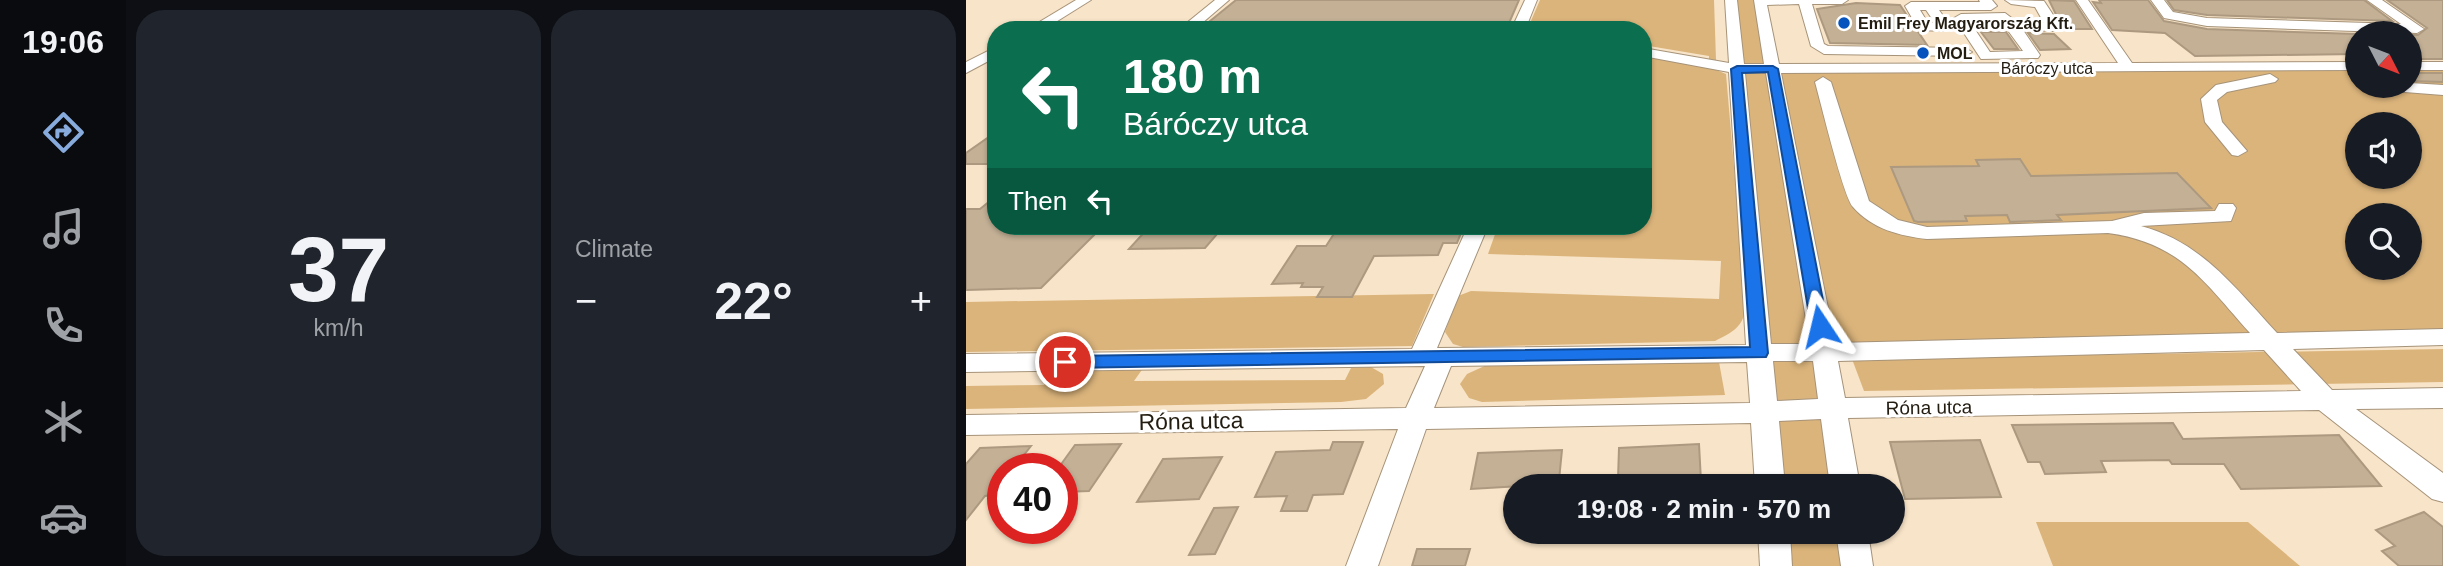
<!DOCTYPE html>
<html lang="en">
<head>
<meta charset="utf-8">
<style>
	:root { --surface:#171b24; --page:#20242c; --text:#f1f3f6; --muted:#9ea1a6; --accent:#87abdc }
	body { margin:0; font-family:Arial,sans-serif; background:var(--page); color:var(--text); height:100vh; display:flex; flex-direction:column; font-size:26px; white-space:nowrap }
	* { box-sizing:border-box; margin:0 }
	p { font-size:23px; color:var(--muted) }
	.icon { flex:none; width:38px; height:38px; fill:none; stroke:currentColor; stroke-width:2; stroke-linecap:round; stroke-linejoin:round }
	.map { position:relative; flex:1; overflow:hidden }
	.drawer { display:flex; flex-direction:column; gap:10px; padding:10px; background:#0d0f14; width:840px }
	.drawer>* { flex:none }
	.banner { position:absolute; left:21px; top:21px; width:665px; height:214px; border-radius:28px; box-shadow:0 2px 5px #0004; background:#0b6e4f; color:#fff; overflow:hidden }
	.needle { width:46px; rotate:132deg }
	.controls { position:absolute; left:1379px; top:21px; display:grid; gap:14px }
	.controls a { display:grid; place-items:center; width:77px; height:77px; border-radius:50%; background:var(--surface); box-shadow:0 2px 5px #0004; font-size:35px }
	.speed { position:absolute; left:21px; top:453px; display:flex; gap:14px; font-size:35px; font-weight:700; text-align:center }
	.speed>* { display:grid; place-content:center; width:91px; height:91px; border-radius:50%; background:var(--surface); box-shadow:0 2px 5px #0004; line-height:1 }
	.speed .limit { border:10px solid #d22; background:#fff; color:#111 }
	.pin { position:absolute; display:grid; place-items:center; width:60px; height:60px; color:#fff; margin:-30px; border:4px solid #fff; border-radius:50%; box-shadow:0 2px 7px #0007 }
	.me { position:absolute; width:77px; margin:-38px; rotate:350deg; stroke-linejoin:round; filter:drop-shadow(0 0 5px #0008) }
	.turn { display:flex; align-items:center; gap:24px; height:147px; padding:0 21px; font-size:32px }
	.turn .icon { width:91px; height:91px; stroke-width:2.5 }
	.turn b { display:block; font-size:49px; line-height:60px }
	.then { display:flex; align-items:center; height:66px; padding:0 21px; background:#0003; gap:14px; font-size:26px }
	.big { font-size:52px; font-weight:600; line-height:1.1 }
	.drawer .tile { flex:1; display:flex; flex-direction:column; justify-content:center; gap:10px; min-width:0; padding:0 24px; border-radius:28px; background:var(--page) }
	.drawer .dial { align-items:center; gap:0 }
	.dial b { font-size:91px; line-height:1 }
	.heat { display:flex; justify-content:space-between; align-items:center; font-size:38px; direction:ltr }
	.drawer .tiles { flex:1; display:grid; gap:10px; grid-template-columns:repeat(2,1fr) }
	.trip { position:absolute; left:537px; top:474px; width:402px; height:70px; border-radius:35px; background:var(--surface); box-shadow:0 2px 5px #0004; font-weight:600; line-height:70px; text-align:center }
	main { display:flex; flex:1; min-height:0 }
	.tab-bar { display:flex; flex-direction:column; width:126px; justify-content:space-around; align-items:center; background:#090b0e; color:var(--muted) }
	.tab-bar .icon { width:49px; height:49px }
	.tab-bar .active { color:var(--accent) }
	.tab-bar b { font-size:32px; color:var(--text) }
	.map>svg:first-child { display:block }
	.green { fill:#dbb47b; fill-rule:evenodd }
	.building { fill:#c3b095; stroke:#ac997f; stroke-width:2 }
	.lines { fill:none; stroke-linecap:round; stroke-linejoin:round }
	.minor-casing { stroke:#a69379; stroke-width:2 }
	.minor { fill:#fff; fill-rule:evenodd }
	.route { fill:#1a73e8; stroke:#114b97; stroke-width:2 }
	.poi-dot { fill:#0653bd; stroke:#fff; stroke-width:2.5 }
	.labels { text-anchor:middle; stroke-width:6; stroke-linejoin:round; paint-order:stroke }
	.far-poi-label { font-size:16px; font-weight:bold; fill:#231c11; stroke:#fff; text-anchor:start }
	.far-street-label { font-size:16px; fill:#231c11; stroke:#fff }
	.street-label { font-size:19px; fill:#231c11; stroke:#fff }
	.near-street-label { font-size:23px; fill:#231c11; stroke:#fff }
</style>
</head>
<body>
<main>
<nav class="tab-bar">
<b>19:06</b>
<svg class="icon active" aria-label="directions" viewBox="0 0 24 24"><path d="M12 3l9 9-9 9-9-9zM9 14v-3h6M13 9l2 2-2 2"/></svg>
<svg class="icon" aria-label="music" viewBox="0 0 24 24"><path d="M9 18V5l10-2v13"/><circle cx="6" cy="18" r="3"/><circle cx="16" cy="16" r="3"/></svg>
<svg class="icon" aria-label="phone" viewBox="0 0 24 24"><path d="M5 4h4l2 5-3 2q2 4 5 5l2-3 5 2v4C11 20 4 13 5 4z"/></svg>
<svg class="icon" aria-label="climate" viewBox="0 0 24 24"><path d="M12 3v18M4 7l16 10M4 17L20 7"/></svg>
<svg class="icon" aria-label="car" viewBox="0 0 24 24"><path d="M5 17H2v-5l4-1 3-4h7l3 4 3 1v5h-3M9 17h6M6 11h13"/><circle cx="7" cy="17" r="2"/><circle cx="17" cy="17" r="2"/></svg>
</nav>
<section class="drawer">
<div class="tiles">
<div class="tile dial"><b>37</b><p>km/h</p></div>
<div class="tile"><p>Climate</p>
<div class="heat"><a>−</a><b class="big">22°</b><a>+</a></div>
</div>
</div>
</section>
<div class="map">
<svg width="1477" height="566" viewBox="0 0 1477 566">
	<rect width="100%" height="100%" fill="#f8e4c8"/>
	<g class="green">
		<path d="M574,0H748L750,60L743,59V56L677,45V30H561Z"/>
		<path d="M765,0H794L807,69L1391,66V86H1444V66H1477V337L858,353L879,486H804ZM1391,124H1444V177H1391ZM1391,215H1444V268H1391Z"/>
		<path d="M677,56L743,67L760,74L780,307C777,327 767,332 749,341L497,347L487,344L479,332L492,296L505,291L753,299L755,261L522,254L532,226H677Z"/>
		<path d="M468,294L446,346L0,352V302Z"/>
		<path d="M1477,349V382L898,391L886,359Z"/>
		<path d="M753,362L759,395L516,402L503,398L494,384L501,374L523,364Z"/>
		<path d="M180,364L168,381L379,380L385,368L405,367L417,374L418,384L400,399L375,402L0,409V386L78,385L96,365Z"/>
		<path d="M1070,522H1282L1334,566H1087Z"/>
		<path d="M808,532H886L891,566H810Z"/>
	</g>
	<g class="building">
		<path d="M270,0H553L540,30H233Z"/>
		<path d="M1083,0L1108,1L1126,29H1097Z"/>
		<path d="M1133,0H1182L1198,21L1241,29L1391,34V54L1229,56L1199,33L1146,30L1127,2L1135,3Z"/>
		<path d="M1201,0H1398L1426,21L1241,15L1208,10Z"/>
		<path d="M1421,0H1477V59H1444V35H1452L1461,28Z"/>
		<path d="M890,3L934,5L961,45L864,43L851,9Z"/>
		<path d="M1015,32H1040L1052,49H1028Z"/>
		<path d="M1062,33L1088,34L1104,49L1074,50Z"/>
		<path d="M1444,73H1477V82L1444,81Z"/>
		<path d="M30,132V164H0V153Z"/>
		<path d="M1054,159L1065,176L1211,173L1245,208L1091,215L1095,220L1044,222L1041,215L999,216L1001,221L952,222L948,221L925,167L1013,166L1010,160Z"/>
		<path d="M30,196V226H113L109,230L134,229L75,288L0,290V209H14Z"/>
		<path d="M184,226H258L239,248L163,249Z"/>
		<path d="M373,226H498L491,243H477L472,255L408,256L386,297H351L357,287H335L337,283L306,284L331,246H360Z"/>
		<path d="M1207,423L1217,439L1373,435L1415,486L1275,489L1258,464H1206L1203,460L1135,461L1140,472L1079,474L1074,462H1062L1046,425Z"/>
		<path d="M1014,440L1035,497L939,499L924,442Z"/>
		<path d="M367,442H397L377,494L347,495L341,511H315L321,496L289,497L310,452L364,450Z"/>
		<path d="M155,444L123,491L96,492V463L109,445Z"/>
		<path d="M733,444L735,481L685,484V477L652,479L653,448Z"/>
		<path d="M65,446L47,469H37V482L26,495L19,496L0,520V464L14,448Z"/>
		<path d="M596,450L593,480L556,482L555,486L505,489L512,453Z"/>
		<path d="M256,457L233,499L171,502L197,459Z"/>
		<path d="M272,507L249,554L223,555L248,508Z"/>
		<path d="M1458,512L1477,527V566H1433L1416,551L1429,546L1410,530Z"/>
		<path d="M451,549H504L499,566H446Z"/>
	</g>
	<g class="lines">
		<g class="minor-casing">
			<g id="minor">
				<path d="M110,0H125L77,30H60Z"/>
				<path d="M249,0H263L228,30H212Z"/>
				<path d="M559,0H571L559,30H545Z"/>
				<path d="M759,0H771L778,64H798L788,0H882L876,4H846L858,44L862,46L999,48L1006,52L999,56L858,54L845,46L833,4L801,5L813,64L1152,63L1110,0H1122L1166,63L1391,62V70L815,73L869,343L1284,333C1238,282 1215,243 1142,233L961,239C934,236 906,229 887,207C877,196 855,103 849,82L857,77L865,82L903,201L932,220L961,227L1146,221L1178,213L1249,211L1253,204H1267L1270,208L1265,221L1175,226C1236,242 1270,289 1311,333L1477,329V345L1327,349L1366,390L1477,388V408L1390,409L1477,473V502L1466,499L1353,410L882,418L894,486H864L855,419L813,421L819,486H789L785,423L460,429L412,566H380L432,429L0,435V415L440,408L459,366L0,372V354L446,349L502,226H522L471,348L780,345L763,72L677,56V48L763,63ZM779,73H800L844,344H805ZM1298,350L1335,391L879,398L872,361ZM807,361H847L852,399L811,401ZM781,362L784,403L468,408L485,366Z"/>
				<path d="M1013,0H1026L1031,6L1025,10H973L985,27L978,31L953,30L939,6L945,2H1014ZM954,10H960L969,23H962Z"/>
				<path d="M1039,0L1078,1L1095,27L1088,31L1057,30L1074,55L1072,58L1015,59L988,18L995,14L1039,13L1051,22L1078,23L1069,7L1045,4ZM1035,21L1057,51L1024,52L1004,22Z"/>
				<path d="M1185,0H1198L1207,12L1241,18L1435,24L1401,0H1416L1458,29L1451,33L1241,26L1198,18Z"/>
				<path d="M30,47V57L0,73V62Z"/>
				<rect x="1444" y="62" width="33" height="8"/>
				<path d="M1304,74L1312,79L1309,82L1261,92L1251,100L1256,122L1281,151L1272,156L1266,155L1239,122L1235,99L1250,85Z"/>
				<path d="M1444,83L1477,85V95L1426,91L1418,86H1444Z"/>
				<path d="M792,532H824L826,566H794Z"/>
				<path d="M870,532H902L907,566H875Z"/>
			</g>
		</g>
		<use href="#minor" class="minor"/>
	</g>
	<path class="route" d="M807,66L812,69L862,326L854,331L845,326L802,72L776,73L802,353L800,357L99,368L93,366L90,362L93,358L99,356L784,347L765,69L771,66Z"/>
	<g class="poi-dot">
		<circle cx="878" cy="23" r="7"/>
		<circle cx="957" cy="53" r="7"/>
	</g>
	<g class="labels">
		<g class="far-poi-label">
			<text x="892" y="29">Emil Frey Magyarország Kft.</text>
			<text x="971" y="59">MOL</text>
		</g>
		<g class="far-street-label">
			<text x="1081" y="74">Báróczy utca</text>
		</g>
		<g class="street-label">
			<text transform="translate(963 407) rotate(-1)" y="7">Róna utca</text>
		</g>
		<g class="near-street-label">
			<text transform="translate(225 421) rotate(-1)" y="8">Róna utca</text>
		</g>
	</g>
</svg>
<div class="controls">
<a><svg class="needle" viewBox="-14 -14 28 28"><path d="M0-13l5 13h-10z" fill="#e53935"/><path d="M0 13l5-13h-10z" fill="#9ea1a6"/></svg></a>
<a><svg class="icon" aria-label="sound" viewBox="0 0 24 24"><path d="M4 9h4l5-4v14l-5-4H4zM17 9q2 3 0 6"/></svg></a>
<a><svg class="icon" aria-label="search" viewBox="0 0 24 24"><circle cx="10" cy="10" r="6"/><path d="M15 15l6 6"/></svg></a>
</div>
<div class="speed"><div class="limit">40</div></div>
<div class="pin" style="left:99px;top:362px;background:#d93025"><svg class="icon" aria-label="arrive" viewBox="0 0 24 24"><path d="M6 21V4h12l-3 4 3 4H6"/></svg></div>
<svg class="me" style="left:854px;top:326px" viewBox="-20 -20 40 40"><path d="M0-17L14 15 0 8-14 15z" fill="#1a73e8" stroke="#fff" stroke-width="4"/></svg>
<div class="trip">19:08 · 2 min · 570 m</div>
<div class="banner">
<div class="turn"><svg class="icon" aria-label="left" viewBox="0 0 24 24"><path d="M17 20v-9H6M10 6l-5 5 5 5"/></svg><div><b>180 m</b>Báróczy utca</div></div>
<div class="then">Then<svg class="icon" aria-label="left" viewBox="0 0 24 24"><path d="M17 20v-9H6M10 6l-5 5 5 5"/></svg></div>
</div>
</div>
</main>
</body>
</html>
